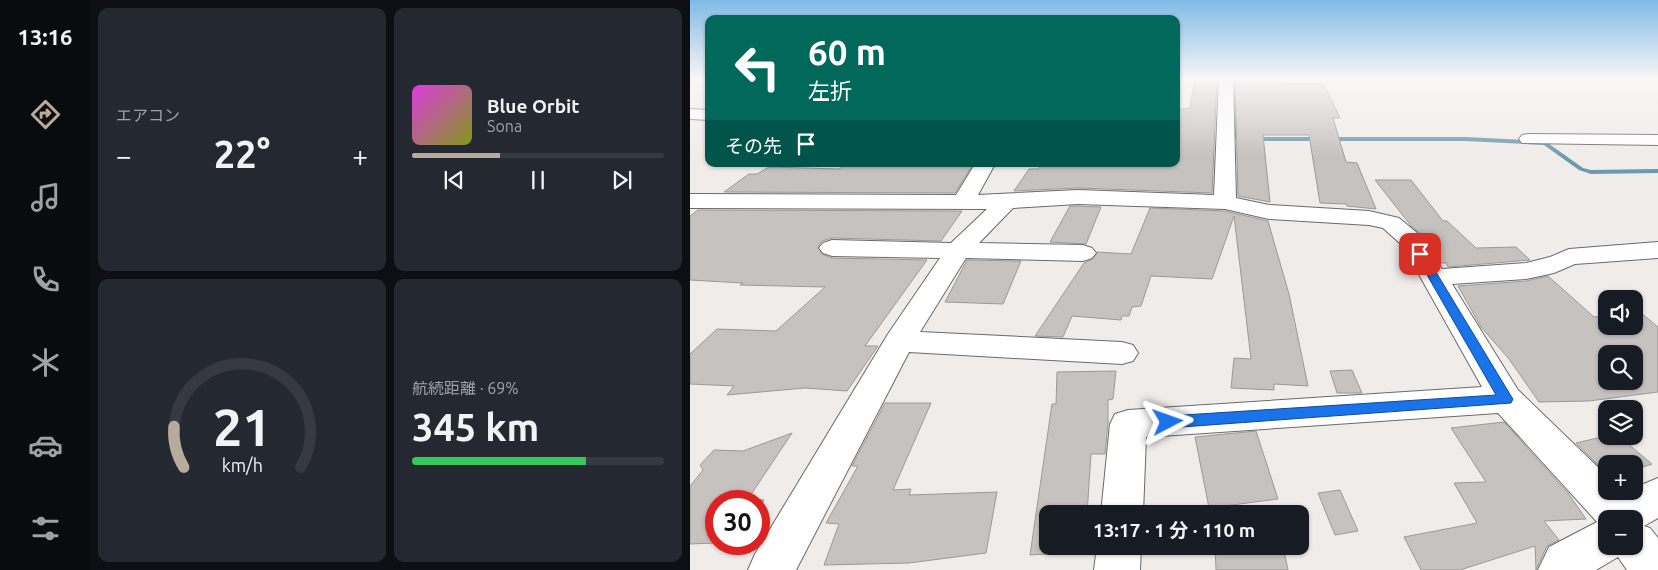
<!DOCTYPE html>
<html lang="ja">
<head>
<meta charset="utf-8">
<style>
	:root { --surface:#171b24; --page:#242831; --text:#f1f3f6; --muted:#9ea1a6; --line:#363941; --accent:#b9ab9b }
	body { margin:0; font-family:Ubuntu,"Noto Sans JP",sans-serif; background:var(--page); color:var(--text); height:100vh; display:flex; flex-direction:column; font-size:19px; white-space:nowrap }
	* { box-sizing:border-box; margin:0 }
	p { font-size:16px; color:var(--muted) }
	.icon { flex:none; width:28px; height:28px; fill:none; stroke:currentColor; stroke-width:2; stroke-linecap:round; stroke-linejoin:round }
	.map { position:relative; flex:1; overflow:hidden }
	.drawer { display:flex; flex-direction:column; gap:8px; padding:8px; background:#0d0f14; width:600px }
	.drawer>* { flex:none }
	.guide { position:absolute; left:15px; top:15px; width:475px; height:152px; border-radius:10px; box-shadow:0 1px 4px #0004; background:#00695c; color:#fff; overflow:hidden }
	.controls { position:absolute; left:908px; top:290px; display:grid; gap:10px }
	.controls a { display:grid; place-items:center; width:45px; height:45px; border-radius:10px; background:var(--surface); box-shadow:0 1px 4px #0004; font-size:25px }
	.speed { position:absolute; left:15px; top:490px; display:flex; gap:10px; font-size:25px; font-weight:700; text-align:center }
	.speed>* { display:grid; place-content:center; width:65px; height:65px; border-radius:50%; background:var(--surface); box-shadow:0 1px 4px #0004; line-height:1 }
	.speed .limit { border:8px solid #d22; background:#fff; color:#111 }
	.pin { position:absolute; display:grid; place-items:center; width:42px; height:42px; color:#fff; margin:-21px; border-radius:10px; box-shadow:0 2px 8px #0006 }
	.me { position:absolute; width:55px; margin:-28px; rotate:86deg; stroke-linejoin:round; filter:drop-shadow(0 0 4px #0008) }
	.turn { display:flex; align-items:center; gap:18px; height:105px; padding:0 20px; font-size:22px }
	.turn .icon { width:65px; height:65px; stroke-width:2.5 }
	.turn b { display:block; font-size:35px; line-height:42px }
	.then { display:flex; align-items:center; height:48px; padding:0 20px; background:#0003; gap:10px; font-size:19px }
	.big { font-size:38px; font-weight:700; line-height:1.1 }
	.drawer .widget { flex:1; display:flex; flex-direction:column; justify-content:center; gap:8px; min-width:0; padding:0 18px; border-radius:10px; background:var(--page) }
	.drawer .dial { align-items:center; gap:0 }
	.dial svg { height:130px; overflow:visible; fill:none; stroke:var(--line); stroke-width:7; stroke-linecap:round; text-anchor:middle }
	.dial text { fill:var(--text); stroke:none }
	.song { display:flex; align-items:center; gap:15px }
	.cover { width:60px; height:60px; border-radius:8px; background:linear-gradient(135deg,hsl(300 70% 55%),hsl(70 70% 35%)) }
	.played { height:5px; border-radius:2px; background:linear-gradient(90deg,var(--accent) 35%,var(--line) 35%) }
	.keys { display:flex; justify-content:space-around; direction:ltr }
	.heat { display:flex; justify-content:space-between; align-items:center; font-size:28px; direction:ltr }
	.charge { height:8px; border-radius:4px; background:linear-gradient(90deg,#34c759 69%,var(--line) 0) }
	.drawer .tiles { flex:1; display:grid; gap:8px; grid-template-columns:repeat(2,1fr) }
	.trip { position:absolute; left:349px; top:505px; width:270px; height:50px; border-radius:10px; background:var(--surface); box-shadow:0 1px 4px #0004; font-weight:700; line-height:50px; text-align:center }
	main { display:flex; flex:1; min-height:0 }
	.tab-bar { display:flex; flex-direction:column; width:90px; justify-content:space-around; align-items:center; background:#090b0e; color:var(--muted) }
	.tab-bar .icon { width:35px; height:35px }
	.tab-bar .active { color:var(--accent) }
	.tab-bar b { font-size:22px; color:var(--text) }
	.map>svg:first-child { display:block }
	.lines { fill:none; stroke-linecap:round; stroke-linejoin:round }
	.stream { fill:#6e98ae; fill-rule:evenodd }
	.building { fill:#c6c2c0; stroke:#9d9997; fill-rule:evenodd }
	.minor-casing { stroke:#6c6967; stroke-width:2 }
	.minor { fill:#fff; fill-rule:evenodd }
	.route { fill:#1a73e8; stroke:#114b97 }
</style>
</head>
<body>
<main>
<nav class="tab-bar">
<b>13:16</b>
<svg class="icon active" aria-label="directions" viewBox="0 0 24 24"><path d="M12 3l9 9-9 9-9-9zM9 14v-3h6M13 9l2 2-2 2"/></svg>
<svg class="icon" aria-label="music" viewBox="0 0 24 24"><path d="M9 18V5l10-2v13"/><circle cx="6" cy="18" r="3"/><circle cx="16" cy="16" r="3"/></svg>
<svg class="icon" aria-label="phone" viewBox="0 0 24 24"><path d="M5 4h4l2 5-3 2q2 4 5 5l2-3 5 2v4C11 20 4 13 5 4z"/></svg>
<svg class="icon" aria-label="climate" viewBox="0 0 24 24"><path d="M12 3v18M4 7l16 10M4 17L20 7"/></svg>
<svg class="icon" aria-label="car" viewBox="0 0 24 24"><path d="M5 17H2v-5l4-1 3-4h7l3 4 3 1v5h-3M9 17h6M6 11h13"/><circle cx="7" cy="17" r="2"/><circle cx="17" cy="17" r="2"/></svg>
<svg class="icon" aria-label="filters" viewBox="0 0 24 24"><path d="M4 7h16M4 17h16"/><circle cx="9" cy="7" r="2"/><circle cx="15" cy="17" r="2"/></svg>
</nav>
<section class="drawer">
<div class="tiles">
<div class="widget"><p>エアコン</p>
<div class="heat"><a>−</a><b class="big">22°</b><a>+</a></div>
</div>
<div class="widget">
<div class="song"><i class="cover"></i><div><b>Blue Orbit</b><p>Sona</p></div></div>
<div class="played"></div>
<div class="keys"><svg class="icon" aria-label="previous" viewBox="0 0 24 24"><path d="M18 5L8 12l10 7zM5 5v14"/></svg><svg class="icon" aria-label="pause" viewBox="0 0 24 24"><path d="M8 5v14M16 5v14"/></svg><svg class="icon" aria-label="next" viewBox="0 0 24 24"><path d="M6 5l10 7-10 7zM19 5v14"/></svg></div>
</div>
<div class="widget dial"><svg viewBox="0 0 100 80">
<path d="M14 69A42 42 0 1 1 86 69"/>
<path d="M14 69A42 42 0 0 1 8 44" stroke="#b9ab9b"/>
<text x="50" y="56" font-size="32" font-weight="700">21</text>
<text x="50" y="72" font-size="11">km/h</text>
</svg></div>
<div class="widget"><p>航続距離 · 69%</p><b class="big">345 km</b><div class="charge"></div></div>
</div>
</section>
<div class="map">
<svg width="968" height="570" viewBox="0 0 968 570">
	<rect width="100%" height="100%" fill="#f0ecea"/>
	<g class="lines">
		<path class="stream" d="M542,78H546L548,136L551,137H775L855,141L893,168L901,170L968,169V173L901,174L889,170L854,145L775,141H550L542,137Z"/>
	</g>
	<g class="building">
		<path d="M505,78H527L522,193L388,188L324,191L339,169H348L352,164H486V110L500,108Z"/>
		<path d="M545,78H591V83L634,84L650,118H643L656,162L667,163L686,209L657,206L656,204L630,203L619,135H573L580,202L548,196Z"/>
		<path d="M156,164H283L265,193L34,192L59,174H67L79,167L149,169Z"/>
		<path d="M685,180H721L753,221H757L786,248L826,247L840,260L758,267L756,263H751L734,236L722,227Z"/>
		<path d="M380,206L411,207L396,244L360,242Z"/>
		<path d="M460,208L535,211L578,221L599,294L618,386L584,384V390L541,388L544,358L561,359L544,216L522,279L461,276L451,306L442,307L439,316H432L431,320L382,316L373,337L345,336L394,263L403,259L407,252L441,254Z"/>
		<path d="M8,210L272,211L251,241L142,238L132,241L128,247L132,254L142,258L237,260L175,346H188L157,391L115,388L37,395L44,386L0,384V354L27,329L86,331L135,287L50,285L53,283L0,280V216Z"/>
		<path d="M277,260L331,261L313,304L255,302Z"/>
		<path d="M858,276L904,317L916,316V326H944V313L950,312L968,327V392L899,401L849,402L819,359L791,327L768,286L836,281ZM916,354H944V381H916Z"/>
		<path d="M662,370L672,393H647L640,371Z"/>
		<path d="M426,371L423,399L418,400V423L415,454H401L397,514H358V546H395L394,552L340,555L362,404H366L367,372Z"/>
		<path d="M195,403H241L203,490L221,489L219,495L307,492L296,553L219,563L134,565L149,524L136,523L168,466H162Z"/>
		<path d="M814,422L878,493L896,519L854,521L869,540L857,546L846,570L845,546L770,570H731L714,537L787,523L764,483L796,482L761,428Z"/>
		<path d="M566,431L588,499L519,508L505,437Z"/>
		<path d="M102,433L58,499L74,500L69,508V501H26V543L0,544V486L13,470L10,465L24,450L53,451Z"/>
		<path d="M916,436H922L926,442L937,443L962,464L944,470V464H916V473L886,443Z"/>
		<path d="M650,490L668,531L645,535L628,493Z"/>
		<path d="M525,546H593L598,570H526Z"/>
	</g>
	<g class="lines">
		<g class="minor-casing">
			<g id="minor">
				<path d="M529,78H543L546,198L579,205L679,211L709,218L732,237L752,269L836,263L860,257L879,249L968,242V258L885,264L864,273L836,279L762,284L828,390L916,475V491L935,493L944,491V488L968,478V518L954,526L960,528L968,538V570H937L928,557L906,570H848L859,547L907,522L808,413L456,437L453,514H411L420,424L425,414L438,410L792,387L713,246L693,228L679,225L579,219L535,209L388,204L323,208L289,243L393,245L402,248L406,253L402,258L393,261L276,258L230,332L432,342L443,345L448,353L443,361L432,364L219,352L106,570H58L65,554L198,334L250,258L142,256L133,253L129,248L133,243L142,240L261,243L297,209L0,208V194L266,195L285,164H305L288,195L388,190L524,195ZM916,519H944V546H916Z"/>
				<path d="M0,109L19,110V120L0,119Z"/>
				<path d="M838,134L968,135V145L832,143L829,139L832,135Z"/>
				<path d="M407,546H451L450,570H404Z"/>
			</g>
		</g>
		<use href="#minor" class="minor"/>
	</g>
	<linearGradient id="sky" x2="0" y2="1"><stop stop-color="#81bae6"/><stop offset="0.5" stop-color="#f8f6f6"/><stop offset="1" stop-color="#f8f6f6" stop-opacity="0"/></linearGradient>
	<rect width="968" height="157" fill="url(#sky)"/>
	<path class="route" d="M730,251L735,254L821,396L823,399L821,403L478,428L473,426L471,422L473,417L478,416L806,395L725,254Z"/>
</svg>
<div class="controls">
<a><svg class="icon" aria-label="sound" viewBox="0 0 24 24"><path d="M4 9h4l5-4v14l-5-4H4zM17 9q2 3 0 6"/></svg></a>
<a><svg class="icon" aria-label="search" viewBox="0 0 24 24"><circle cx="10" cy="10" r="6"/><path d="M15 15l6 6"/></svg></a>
<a><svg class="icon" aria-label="layers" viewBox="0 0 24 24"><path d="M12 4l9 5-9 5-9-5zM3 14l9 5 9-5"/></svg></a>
<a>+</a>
<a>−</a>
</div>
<div class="speed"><div class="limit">30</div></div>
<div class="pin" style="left:730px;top:254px;background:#d93025"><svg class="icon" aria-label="arrive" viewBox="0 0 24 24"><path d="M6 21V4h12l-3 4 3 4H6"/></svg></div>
<svg class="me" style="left:478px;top:422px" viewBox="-20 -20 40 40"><path d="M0-17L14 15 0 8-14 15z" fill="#1a73e8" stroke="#fff" stroke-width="4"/></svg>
<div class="trip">13:17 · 1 分 · 110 m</div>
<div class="guide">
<div class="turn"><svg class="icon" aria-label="left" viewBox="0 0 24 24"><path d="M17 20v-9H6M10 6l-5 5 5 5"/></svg><div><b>60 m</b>左折</div></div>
<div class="then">その先<svg class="icon" aria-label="arrive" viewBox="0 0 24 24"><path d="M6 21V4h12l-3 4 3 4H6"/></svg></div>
</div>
</div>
</main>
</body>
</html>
